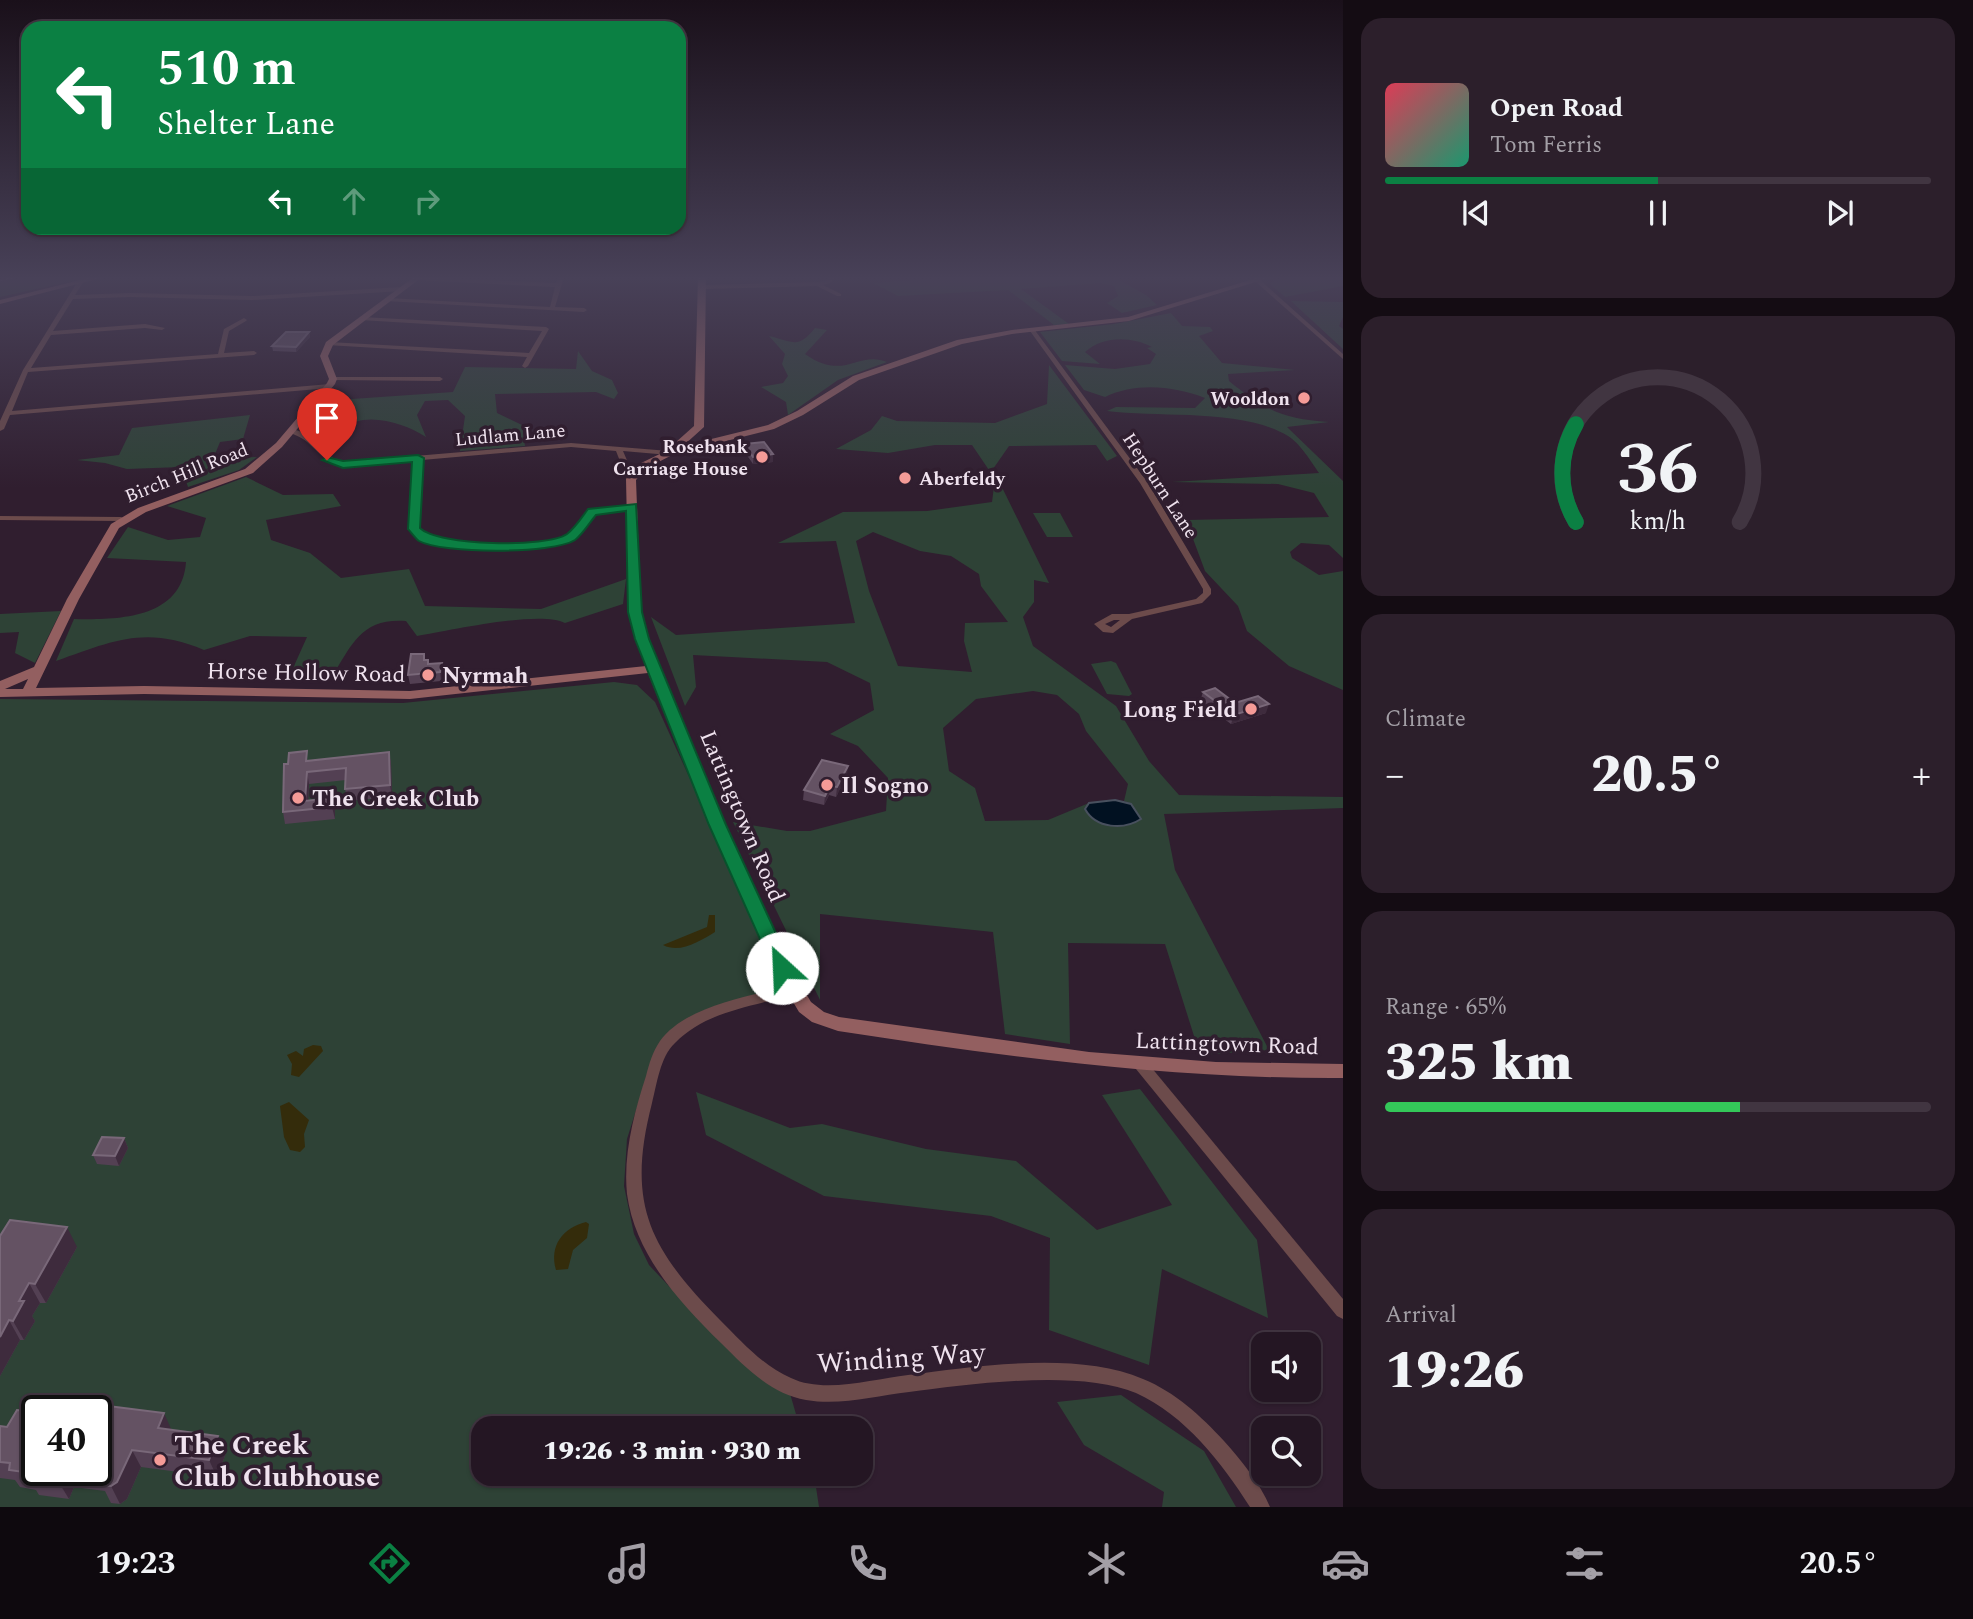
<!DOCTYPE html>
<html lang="en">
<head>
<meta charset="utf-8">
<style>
	:root { --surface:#241623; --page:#2c1f2b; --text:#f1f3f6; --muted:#a39fa6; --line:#413541; --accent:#0b8043 }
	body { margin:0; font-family:Spectral,serif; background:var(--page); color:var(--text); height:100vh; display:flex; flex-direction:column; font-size:26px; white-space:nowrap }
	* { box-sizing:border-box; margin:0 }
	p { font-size:23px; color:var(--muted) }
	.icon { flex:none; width:38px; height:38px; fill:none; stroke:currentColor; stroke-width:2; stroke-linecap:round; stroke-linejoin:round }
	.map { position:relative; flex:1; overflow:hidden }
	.sheet { display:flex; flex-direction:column; gap:18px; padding:18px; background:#140c13; width:630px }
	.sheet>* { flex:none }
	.hud { position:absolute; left:21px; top:21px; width:665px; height:214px; border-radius:21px; box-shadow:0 2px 5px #0004,0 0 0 2px var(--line); background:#0b8043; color:#fff; overflow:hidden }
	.tools { position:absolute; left:1251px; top:1332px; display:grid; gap:14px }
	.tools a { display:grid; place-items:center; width:70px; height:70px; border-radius:14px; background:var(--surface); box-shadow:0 2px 5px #0004,0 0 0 2px var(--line); font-size:35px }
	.speed { position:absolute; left:21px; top:1395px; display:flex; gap:14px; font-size:35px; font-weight:700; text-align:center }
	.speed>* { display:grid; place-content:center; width:91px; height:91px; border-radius:50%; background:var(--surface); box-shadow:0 2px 5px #0004,0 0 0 2px var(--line); line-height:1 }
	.speed .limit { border:4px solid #111; border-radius:10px; background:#fff; color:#111 }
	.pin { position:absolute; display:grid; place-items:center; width:60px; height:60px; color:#fff; margin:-72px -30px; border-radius:50% 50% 50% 0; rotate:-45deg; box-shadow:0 0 7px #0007 }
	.pin .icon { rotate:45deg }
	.me { position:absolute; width:77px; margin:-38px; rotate:335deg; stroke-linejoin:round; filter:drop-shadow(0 0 5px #0008) }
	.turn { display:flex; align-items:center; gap:24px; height:147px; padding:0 21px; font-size:32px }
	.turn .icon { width:91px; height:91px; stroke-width:2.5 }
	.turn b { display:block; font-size:49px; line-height:60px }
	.lanes { display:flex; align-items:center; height:66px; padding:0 21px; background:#0003; justify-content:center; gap:35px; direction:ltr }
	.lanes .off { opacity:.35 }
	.big { font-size:52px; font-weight:800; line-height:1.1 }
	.sheet .tile { flex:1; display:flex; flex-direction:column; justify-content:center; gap:10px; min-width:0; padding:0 24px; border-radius:21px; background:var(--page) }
	.sheet .dial { align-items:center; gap:0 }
	.dial svg { height:182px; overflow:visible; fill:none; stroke:var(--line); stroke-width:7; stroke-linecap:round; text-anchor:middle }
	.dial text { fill:var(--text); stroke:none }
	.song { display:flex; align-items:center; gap:21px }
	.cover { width:84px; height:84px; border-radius:10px; background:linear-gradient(135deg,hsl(350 70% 55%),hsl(160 70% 35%)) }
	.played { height:7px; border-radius:4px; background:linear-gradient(90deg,var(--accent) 50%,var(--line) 50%) }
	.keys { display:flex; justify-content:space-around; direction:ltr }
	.heat { display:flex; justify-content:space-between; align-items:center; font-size:38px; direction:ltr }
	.charge { height:10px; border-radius:5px; background:linear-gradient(90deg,#34c759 65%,var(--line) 0) }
	.trip { position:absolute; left:471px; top:1416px; width:402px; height:70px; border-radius:21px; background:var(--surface); box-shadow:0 2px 5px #0004,0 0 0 2px var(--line); font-weight:800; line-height:70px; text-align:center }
	.tabs { display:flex; height:112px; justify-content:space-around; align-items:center; background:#0e090e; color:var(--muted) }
	.tabs .icon { width:49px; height:49px }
	.tabs .current { color:var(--accent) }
	.tabs b { font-size:32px; color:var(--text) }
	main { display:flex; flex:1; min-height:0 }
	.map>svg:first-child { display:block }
	.green { fill:#2e4236; fill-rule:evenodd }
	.sand { fill:#342c0b }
	.water { fill:#011121; stroke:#48505e; stroke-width:2 }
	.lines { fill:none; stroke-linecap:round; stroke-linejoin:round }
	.street { fill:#6c4b4b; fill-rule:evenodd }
	.secondary { fill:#935f60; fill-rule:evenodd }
	.rail-casing { stroke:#988997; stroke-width:3.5 }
	.rail { stroke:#301e2f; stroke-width:2; stroke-dasharray:6; stroke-linecap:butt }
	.wall { fill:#534053 }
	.shaded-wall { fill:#3e2b3d }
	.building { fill:#645263; stroke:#796879; stroke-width:2 }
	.route { fill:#0b8043; stroke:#07532c; stroke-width:2 }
	.poi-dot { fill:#f59b97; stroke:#301e2f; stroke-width:2.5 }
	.labels { text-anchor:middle; stroke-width:7; stroke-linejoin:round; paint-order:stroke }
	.far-poi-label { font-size:19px; font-weight:bold; fill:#efe2ee; stroke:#301e2f; text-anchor:end }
	.far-street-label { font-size:19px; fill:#efe2ee; stroke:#301e2f }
	.street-label { font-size:23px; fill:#efe2ee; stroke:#301e2f }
	.poi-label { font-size:23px; font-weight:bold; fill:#efe2ee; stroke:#301e2f; text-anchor:start }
	.near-street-label { font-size:28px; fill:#efe2ee; stroke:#301e2f }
	.near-poi-label { font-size:28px; font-weight:bold; fill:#efe2ee; stroke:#301e2f; text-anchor:start }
</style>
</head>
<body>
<main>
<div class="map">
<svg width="1343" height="1507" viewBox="0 0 1343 1507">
	<rect width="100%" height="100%" fill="#301e2f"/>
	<g class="green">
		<path d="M27,277H90L0,297V281Z"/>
		<path d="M956,277H1114L1146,295L1157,305L1122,313L1107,303L1118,296L1114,286L1101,283L1021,289L1069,324L1054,325L1008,290L898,296L873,283Z"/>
		<path d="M1284,277H1343V286L1285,297L1269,283Z"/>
		<path d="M1291,301L1343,302V317L1339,326L1343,329V349Z"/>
		<path d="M1171,313L1182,326L1210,327L1213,331L1199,336L1222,363L1295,370L1228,374L1229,381C1265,410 1282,419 1329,422L1287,427L1343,481V558L1329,545L1301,543L1290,552L1292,558L1319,575L1343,571V690L1289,666L1247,631L1238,606L1205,571L1186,520L1329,517L1314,493L1278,484L1172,482L1319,473C1312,463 1300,443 1288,436C1242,408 1161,418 1107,411L1116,407L1195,408L1205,398C1174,386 1136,382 1105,397L1084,390L1065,365L1115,369L1150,364L1156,354L1147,348L1152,347C1131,336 1103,336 1085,352L1100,364L1062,361L1040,332L1114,324Z"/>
		<path d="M815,328L827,330L805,354C844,382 858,350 887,362L838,380L788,415L786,402L761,387L783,383L788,376L782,364L785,354L769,336C794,342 798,349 815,328Z"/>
		<path d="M578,351L592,371L612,380L618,393L614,399L596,392L495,394L497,413L522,425L525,446L460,451L465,416L448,400L425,401L417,415L426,437C405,423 364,410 342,429C335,435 330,445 325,452L303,425L323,401L453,392L465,367L576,369Z"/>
		<path d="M1049,365L1117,456L1107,461L1096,445L1009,446L993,469L1049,583L1034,580V602L1023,617L1033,646L1116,706L1149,761L1179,795L1343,797V808L1164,814L1175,870L1269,1050L1200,1055L1165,944L1068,943L1070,1044L1005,1034L993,932L820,914V1000L733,822L787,831H810L886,811L888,778L858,746L830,734L874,710L870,683L827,662L693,655L696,687L685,706L651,617L676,635L855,623L836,541L778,543L843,512L927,511L992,502L995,479L972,445H935L888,453L836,449L871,430L882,416L897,421L995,423L1047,404ZM873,532L920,551L951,556L979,574L981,586L1008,622L965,623L964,641L972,672L898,666L869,591L856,541ZM1033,691L1057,695L1079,714L1086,731L1128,784L1124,801L1131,804L1085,809L1089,803L1048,820L985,821L975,788L949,771L943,728L976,699Z"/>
		<path d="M250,415L243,439L220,442L213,459L257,457L239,470L188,487L181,467L127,469L105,463L77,460L119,455L132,428Z"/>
		<path d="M246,477L283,495L333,494L341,506L266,520L271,540L310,553L341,578L409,569L425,606L541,609L626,579L623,604L565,623C539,610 449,631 417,636L406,621C363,618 353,642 333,675L289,677L307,637L250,636L204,650C146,625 112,641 56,661L74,619C118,620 182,619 186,562L107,558L128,527L168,540L200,537L206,518L167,506Z"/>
		<path d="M1033,513H1060L1073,537H1047Z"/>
		<path d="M61,611L35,663L15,653L19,632L0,633V614Z"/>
		<path d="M1111,661L1116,663L1132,694L1129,696L1107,694L1091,664Z"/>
		<path d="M614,682L637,685L655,702L786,990L723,1006L654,1053L627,1139L624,1186L634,1234L649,1265L698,1317L789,1390L800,1428H483V1474H814L819,1507H0V699L403,703ZM37,1410H96V1470H37Z"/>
		<path d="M1140,1089L1257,1240L1268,1318L1162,1269L1149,1365L1049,1330L1050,1238L991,1216L824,1196L706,1135L696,1092L790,1128L822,1124L926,1149L1016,1161L1097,1230L1172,1205L1102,1095Z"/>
		<path d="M1121,1395L1204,1451L1236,1507H1162L1164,1492L1084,1445L1057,1402Z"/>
	</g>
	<g class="sand">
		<path d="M709,915H715V932C700,941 680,954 663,945L707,927Z"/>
		<path d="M313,1045L321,1046L323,1051L299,1077L291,1075L292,1064L287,1055L296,1051L303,1056L304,1049Z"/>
		<path d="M289,1102L309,1120L304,1134L305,1147L300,1152L290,1150L284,1137L280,1106Z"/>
		<path d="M586,1222L589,1224L587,1238L573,1250L568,1269L556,1270C549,1245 563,1228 586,1222Z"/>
	</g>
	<path class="water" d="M1115,800L1131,804L1141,819C1124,830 1096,829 1085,809L1089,803Z"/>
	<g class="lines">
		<g class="street">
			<path d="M416,277L556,283L558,277H564L555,307L584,308L587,310L584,312L386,301V299L388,298L550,307L555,287L414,280L413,279Z"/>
			<path d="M830,277H836L830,283L823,285L841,294V296H837L817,286L702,289L699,287L702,285L818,282L826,281Z"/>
			<path d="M81,279L84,281L75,295L130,293L252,296L402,287L405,289L402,291L252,300L130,297L73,299L53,331L145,324L165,328L162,330L145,328L51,335L31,368L218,354L224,329L244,318L247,320L246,321L229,331L224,353L254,351L257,353L254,355L28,372L12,411L330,384L333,386L330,388L10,415L4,429L0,431V421L23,370L78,281Z"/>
			<path d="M1256,280H1260L1343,354V359L1256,282Z"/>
			<path d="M362,317L546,327L549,329L528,366L525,368L522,366L527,357L327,345L326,344L329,342L529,353L542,331L360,320L359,319Z"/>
			<path d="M1030,329H1034L1148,483L1211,589V594L1202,603L1132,619L1113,633L1103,632L1094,624L1112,614H1129L1196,599L1203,593V589L1140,483L1030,331ZM1114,620H1120L1111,627L1105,624Z"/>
			<path d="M333,377H440L443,379L440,381L331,380V378Z"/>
			<path d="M289,429C314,430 321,457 343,462L571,443L669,451L673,453L669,455L623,451L635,479L631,481L627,479L616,451L571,447L422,460L418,528C426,534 433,538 442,540C468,547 546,550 568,535C576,529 581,518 589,510L632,505L636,507L632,509L594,514C587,521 582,533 573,539C550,555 468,552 440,545C429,542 420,538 411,531L414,460L343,466C316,460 314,439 289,433Z"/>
			<path d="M0,516L121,517L125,519L121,521L0,520Z"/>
			<path d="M794,985L799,987L801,990L799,993C756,1006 707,1010 675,1043C660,1057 657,1084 652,1103C626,1204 649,1248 720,1320C741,1341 763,1366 791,1378C824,1394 873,1379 908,1375C977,1366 1078,1351 1143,1379C1175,1392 1201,1416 1224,1441C1241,1460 1260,1483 1270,1507H1250C1222,1463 1185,1415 1136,1393C1080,1369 969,1384 909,1392C875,1396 840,1406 806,1400C771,1394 745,1367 721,1343C679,1302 635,1254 627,1194C623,1154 634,1113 646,1076C649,1064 653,1051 660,1041C686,1005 754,995 794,985Z"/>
			<path d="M1141,1060L1146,1061L1343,1299V1319L1337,1316L1136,1069L1134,1065L1136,1061Z"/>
		</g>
		<g class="secondary">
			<path d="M92,277H105L0,304V300Z"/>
			<path d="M414,277H422L333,345L328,356L337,379L335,384L282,447L253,473L146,512L119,528L79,599L36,688L144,686L410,691L646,666L629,612L626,479L639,464L666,451L694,426L698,277H706L704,427L683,446L768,425L797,411L853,376L957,340L1012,330L1128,317L1260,277H1272L1129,321L1012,334L962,344L859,380L803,415L774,429L674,454L647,468L636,480L641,612L659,669L726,825L790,967L811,1002L824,1012L839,1017L1089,1052L1216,1062L1343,1064V1078C1173,1079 1006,1057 838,1031L812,1022L799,1012L773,968L710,825L648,673L410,699L144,694L0,697V681L34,667L67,599L111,524L138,508L245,469L276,443L327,383L329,379L320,356L326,342ZM28,679L23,689H4H5Z"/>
		</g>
		<g class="rail-casing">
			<path id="rail" d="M0,279L14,277"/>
		</g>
		<use href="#rail" class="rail"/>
	</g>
	<g class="wall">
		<path d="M309,332L310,337L296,352L273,351L272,346Z"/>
		<path d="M744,444L773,462L753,464L744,451Z"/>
		<path d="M425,660H428L429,664L443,672L441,681L410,684L408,675Z"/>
		<path d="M1203,692L1235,703L1266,713L1231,724L1200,701Z"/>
		<path d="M389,752L391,764L392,797L348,801L345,789L346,780L309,784L308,800L333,798L335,810V819L285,824L283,812L309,761Z"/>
		<path d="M847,776L836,797L829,795L824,805L803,800L804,790Z"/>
		<path d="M124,1138L128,1148L119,1166L97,1164L93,1155Z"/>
		<path d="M0,1236L77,1247L46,1303H40L32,1316L35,1321L24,1340H20L0,1376Z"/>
		<path d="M53,1400L59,1410L96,1416L171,1429L226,1453L217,1477L141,1467L127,1499L120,1504L111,1503L105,1491L74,1487L69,1499L39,1495L36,1490L20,1487L15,1480L0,1478V1426L7,1427L27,1411Z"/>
	</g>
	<g class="shaded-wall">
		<path d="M309,332L310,337L296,352V347Z"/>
		<path d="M773,454V462L753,464V457Z"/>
		<path d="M442,663L443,672L441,681L440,672Z"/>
		<path d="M1269,704L1266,713L1231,724L1234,715Z"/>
		<path d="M389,752L391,764L392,797L390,785Z"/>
		<path d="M848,766L847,776L836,797L837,787Z"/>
		<path d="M307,772L309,784L308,810L305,801Z"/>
		<path d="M830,786L829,795L824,805L825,796Z"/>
		<path d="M333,798L335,810V819L332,807Z"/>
		<path d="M124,1138L128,1148L119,1166L115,1156Z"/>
		<path d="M67,1227L77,1247L46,1303L35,1284Z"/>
		<path d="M29,1283L40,1303L32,1316L35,1321L24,1340L13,1321L19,1301Z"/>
		<path d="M9,1320L20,1340L0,1376V1337Z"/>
		<path d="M53,1400L59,1410H48Z"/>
		<path d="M164,1413L172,1431L158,1428Z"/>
		<path d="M218,1436L226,1453L217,1477L209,1460Z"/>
		<path d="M132,1450L141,1467L127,1499L120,1504L111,1486Z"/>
		<path d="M64,1470L74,1487L69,1499L58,1481Z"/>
	</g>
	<g class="building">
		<path d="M286,332H309L296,347L272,346Z"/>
		<path d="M764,442L773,454L753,457L744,444Z"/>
		<path d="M411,654H424V660H428V664L442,663L440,672L408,675Z"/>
		<path d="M1215,688L1235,703L1258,696L1269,704L1234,715L1203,692Z"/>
		<path d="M307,751L306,761L389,752L390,785L345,789L346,768L307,772L305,801L333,798L332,807L283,812L284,764H288L289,753Z"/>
		<path d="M822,760L848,766L837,787L830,786L825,796L804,790Z"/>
		<path d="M102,1137L124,1138L115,1156L93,1155Z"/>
		<path d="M10,1220L67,1227L35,1284L29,1283L19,1301H24L13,1321L9,1320L0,1337V1236Z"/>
		<path d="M34,1397L53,1400L48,1410H55H37V1470H64L58,1481L28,1478L31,1473L9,1470L10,1463L0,1462V1426L7,1427L17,1410L27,1411Z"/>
		<path d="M108,1406L164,1413L158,1428L218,1436L209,1460L132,1450L117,1482L111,1486L101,1485L102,1475L68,1470H96V1416L104,1417Z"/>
	</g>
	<linearGradient id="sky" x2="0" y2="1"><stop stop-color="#1a101a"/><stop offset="0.57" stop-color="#484158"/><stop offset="1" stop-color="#484158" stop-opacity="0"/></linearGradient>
	<rect width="1343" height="488" fill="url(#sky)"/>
	<path class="route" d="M418,455L424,458L420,528C438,546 547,548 567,534C575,528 582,517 588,509L636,504L642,612L649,639L726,825L792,968L789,973H776L773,968L709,825L635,639L628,612L626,511L596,515C590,522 583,534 575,540C553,554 442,554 419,541C415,538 411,532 408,529L412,462L343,468L322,460L327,457L343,461Z"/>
	<g class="poi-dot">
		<circle cx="1304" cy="398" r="7"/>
		<circle cx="762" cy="457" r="7"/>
		<circle cx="905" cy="478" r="7"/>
		<circle cx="428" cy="675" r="7"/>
		<circle cx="1251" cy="709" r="7"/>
		<circle cx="827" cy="785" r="7"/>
		<circle cx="298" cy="798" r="7"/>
		<circle cx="160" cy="1460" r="7"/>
	</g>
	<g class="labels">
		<g class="far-poi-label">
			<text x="1290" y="405">Wooldon</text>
			<text x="748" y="453">Rosebank<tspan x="748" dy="22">Carriage House</tspan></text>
			<text x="919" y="485" text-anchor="start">Aberfeldy</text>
		</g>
		<g class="far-street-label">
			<text transform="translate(510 434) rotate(-5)" y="7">Ludlam Lane</text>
			<text transform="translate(186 472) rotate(-22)" y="7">Birch Hill Road</text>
			<text transform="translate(1161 485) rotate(57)" y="7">Hepburn Lane</text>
		</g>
		<g class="street-label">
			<text transform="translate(306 672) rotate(1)" y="8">Horse Hollow Road</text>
			<text transform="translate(743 816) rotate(67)" y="8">Lattingtown Road</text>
			<text transform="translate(1227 1043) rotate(2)" y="8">Lattingtown Road</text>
		</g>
		<g class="poi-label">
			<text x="442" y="683">Nyrmah</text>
			<text x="1237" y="717" text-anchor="end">Long Field</text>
			<text x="841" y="793">Il Sogno</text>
			<text x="312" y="806">The Creek Club</text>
		</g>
		<g class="near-street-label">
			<text transform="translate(901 1357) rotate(-4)" y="10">Winding Way</text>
		</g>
		<g class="near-poi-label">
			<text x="174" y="1454">The Creek<tspan x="174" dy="32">Club Clubhouse</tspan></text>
		</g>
	</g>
</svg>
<div class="tools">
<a><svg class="icon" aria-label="sound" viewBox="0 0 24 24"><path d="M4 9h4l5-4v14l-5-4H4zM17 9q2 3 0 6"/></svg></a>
<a><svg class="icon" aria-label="search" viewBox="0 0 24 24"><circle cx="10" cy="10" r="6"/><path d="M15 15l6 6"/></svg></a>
</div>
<div class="speed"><div class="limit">40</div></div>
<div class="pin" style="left:327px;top:460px;background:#d93025"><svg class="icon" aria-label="arrive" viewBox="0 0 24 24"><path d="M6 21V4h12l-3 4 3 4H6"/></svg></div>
<svg class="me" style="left:782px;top:968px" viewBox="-20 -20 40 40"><circle r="19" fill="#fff"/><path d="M0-13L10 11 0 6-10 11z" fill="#0b8043"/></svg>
<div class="trip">19:26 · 3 min · 930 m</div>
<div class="hud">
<div class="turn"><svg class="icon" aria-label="left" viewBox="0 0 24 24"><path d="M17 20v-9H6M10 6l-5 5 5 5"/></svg><div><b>510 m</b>Shelter Lane</div></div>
<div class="lanes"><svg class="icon" aria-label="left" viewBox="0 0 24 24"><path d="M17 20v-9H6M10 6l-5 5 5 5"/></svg><svg class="icon off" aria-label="ahead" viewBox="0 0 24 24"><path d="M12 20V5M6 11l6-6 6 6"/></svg><svg class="icon off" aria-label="right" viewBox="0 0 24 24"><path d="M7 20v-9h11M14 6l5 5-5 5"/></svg></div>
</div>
</div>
<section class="sheet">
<div class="tile">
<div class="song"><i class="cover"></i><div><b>Open Road</b><p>Tom Ferris</p></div></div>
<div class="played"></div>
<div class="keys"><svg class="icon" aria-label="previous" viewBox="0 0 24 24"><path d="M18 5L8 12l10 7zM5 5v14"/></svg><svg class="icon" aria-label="pause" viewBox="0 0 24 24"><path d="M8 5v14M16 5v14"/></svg><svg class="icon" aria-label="next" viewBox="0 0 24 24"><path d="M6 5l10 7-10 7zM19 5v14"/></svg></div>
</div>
<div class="tile dial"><svg viewBox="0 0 100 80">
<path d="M14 69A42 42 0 1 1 86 69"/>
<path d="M14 69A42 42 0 0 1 14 26" stroke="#0b8043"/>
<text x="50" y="56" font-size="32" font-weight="700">36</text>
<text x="50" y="72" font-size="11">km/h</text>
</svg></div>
<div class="tile"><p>Climate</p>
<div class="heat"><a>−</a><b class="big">20.5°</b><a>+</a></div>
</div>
<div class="tile"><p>Range · 65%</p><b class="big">325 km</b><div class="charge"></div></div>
<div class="tile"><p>Arrival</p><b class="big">19:26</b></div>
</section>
</main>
<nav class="tabs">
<b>19:23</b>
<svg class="icon current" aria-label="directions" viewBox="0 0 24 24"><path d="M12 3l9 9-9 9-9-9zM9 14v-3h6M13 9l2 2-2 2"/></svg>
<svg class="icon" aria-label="music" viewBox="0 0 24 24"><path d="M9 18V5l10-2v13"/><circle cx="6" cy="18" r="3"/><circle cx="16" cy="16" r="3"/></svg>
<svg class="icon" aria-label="phone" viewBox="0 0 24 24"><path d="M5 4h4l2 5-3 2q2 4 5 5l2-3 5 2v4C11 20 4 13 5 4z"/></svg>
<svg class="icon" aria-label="climate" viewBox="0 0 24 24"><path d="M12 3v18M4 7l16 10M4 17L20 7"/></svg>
<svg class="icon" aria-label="car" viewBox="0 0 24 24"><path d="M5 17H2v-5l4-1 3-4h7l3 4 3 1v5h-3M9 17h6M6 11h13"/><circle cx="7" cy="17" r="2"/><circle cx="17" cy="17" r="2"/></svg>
<svg class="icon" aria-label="filters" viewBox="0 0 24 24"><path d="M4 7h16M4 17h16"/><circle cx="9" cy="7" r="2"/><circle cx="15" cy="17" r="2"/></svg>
<b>20.5°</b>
</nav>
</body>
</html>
